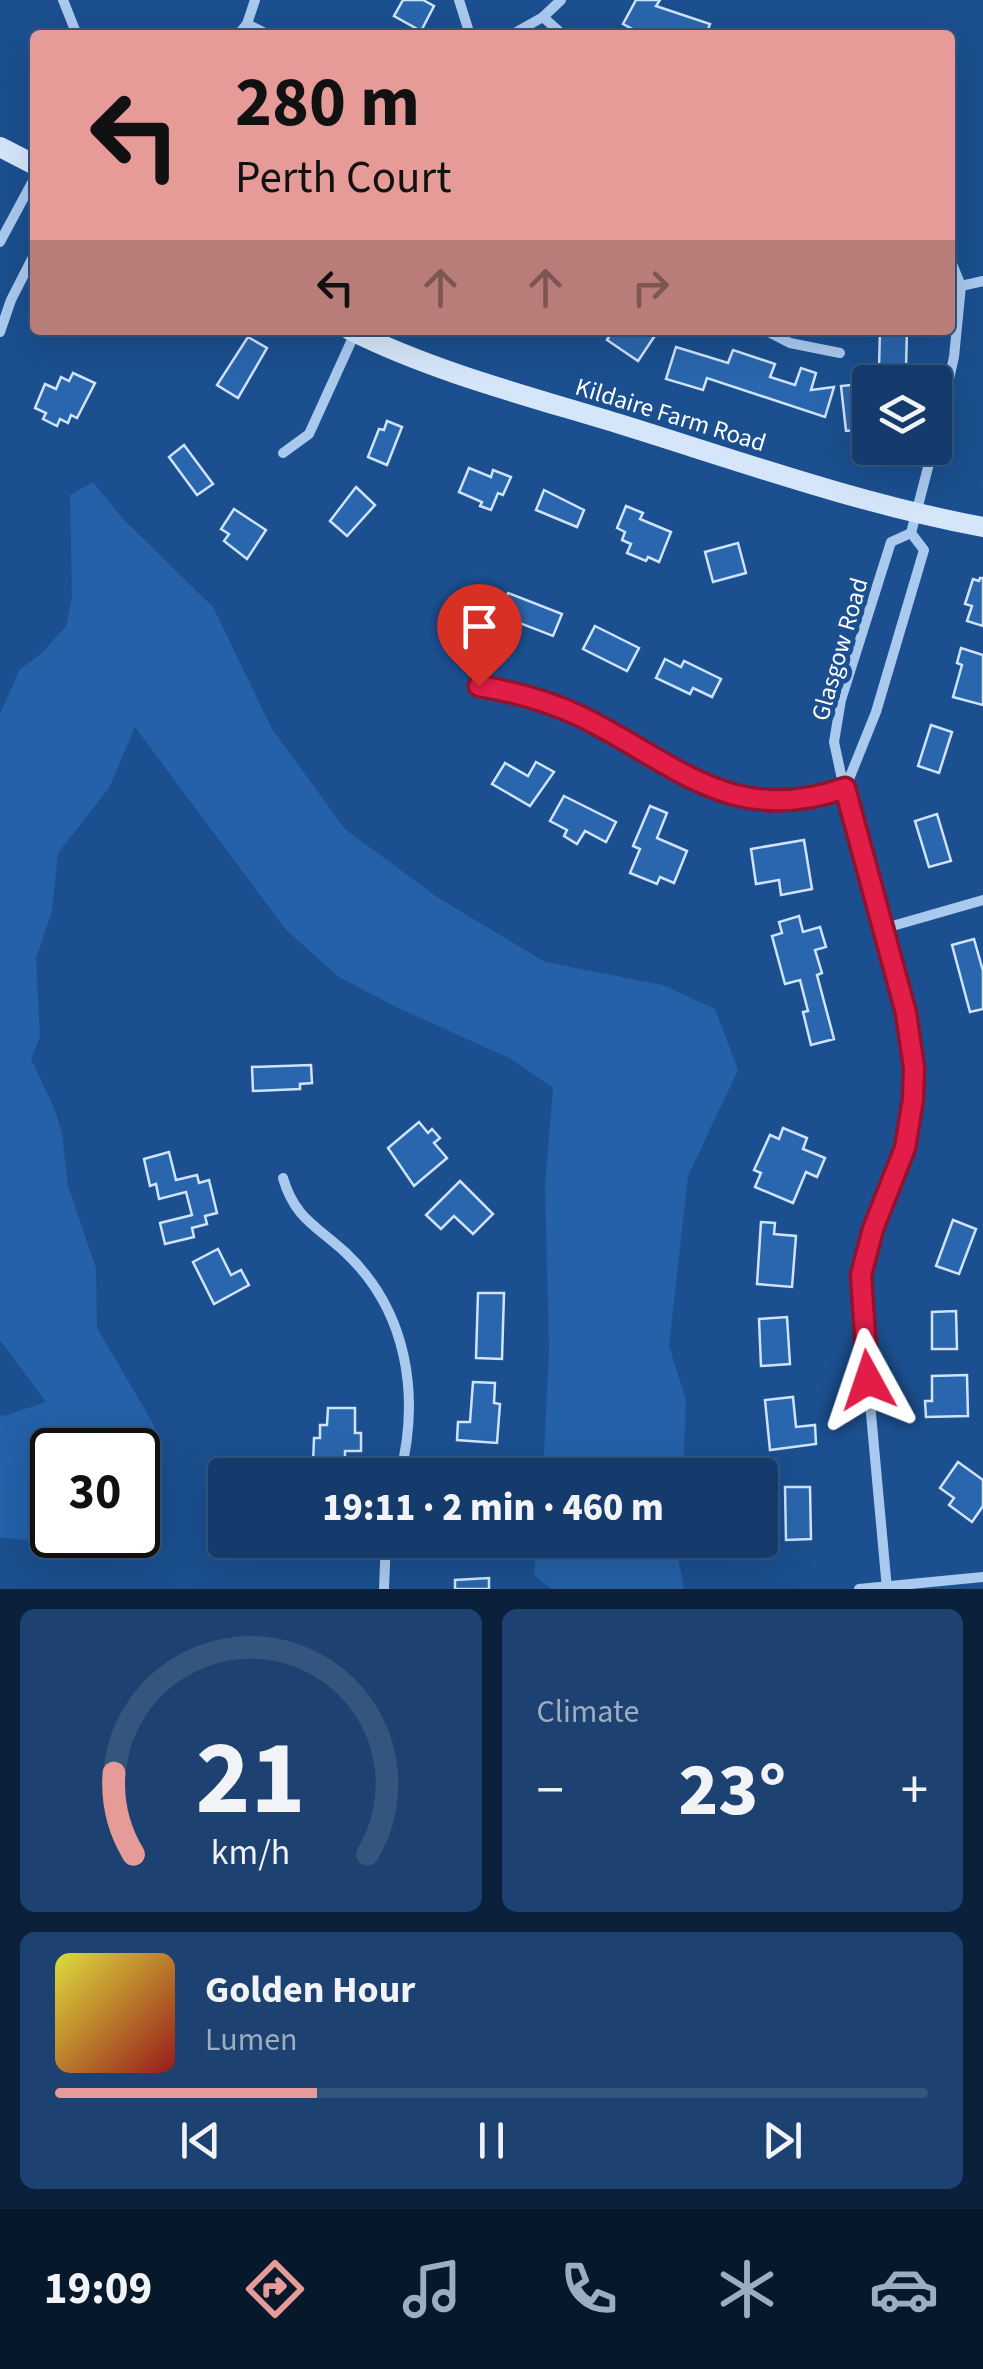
<!DOCTYPE html>
<html lang="en">
<head>
<meta charset="utf-8">
<style>
	:root { --surface:#143b6b; --page:#1d4271; --text:#f1f3f6; --muted:#9dadc1; --line:#33557e; --accent:#e69b98 }
	body { margin:0; font-family:"Source Sans 3",sans-serif; background:var(--page); color:var(--text); height:100vh; display:flex; flex-direction:column; font-size:38px; white-space:nowrap }
	* { box-sizing:border-box; margin:0 }
	p { font-size:32px; color:var(--muted) }
	.icon { flex:none; width:55px; height:55px; fill:none; stroke:currentColor; stroke-width:2; stroke-linecap:round; stroke-linejoin:round }
	.map { position:relative; height:1589px; overflow:hidden }
	.details { display:flex; flex-direction:column; gap:20px; padding:20px; background:#0b203b; flex:1 }
	.details>* { flex:none }
	.banner { position:absolute; left:30px; top:30px; width:925px; height:305px; border-radius:10px; box-shadow:0 10px 40px #0002,0 0 0 2px var(--line); background:#e69b98; color:#111; overflow:hidden }
	.controls { position:absolute; left:852px; top:365px; display:grid; gap:20px }
	.controls a { display:grid; place-items:center; width:100px; height:100px; border-radius:10px; background:var(--surface); box-shadow:0 10px 40px #0002,0 0 0 2px var(--line); font-size:50px }
	.speed { position:absolute; left:30px; top:1428px; display:flex; gap:20px; font-size:50px; font-weight:700; text-align:center }
	.speed>* { display:grid; place-content:center; width:130px; height:130px; border-radius:50%; background:var(--surface); box-shadow:0 10px 40px #0002,0 0 0 2px var(--line); line-height:1 }
	.speed .limit { border:5px solid #111; border-radius:15px; background:#fff; color:#111 }
	.pin { position:absolute; display:grid; place-items:center; width:85px; height:85px; color:#fff; margin:-102px -42px; border-radius:50% 50% 50% 0; rotate:-45deg; box-shadow:0 0 10px #0007 }
	.pin .icon { rotate:45deg }
	.me { position:absolute; width:110px; margin:-55px; rotate:355deg; stroke-linejoin:round; filter:drop-shadow(0 0 8px #0008) }
	.turn { display:flex; align-items:center; gap:35px; height:210px; padding:0 40px; font-size:45px }
	.turn .icon { width:130px; height:130px; stroke-width:2.5 }
	.turn b { display:block; font-size:70px; line-height:85px }
	.lanes { display:flex; align-items:center; height:95px; padding:0 40px; background:#0003; justify-content:center; gap:50px; direction:ltr }
	.lanes .off { opacity:.35 }
	.big { font-size:75px; font-weight:800; line-height:1.1 }
	.details .widget { flex:1; display:flex; flex-direction:column; justify-content:center; gap:15px; min-width:0; padding:0 35px; border-radius:15px; background:var(--page) }
	.details .dial { align-items:center; gap:0 }
	.dial svg { height:260px; overflow:visible; fill:none; stroke:var(--line); stroke-width:7; stroke-linecap:round; text-anchor:middle }
	.dial text { fill:var(--text); stroke:none }
	.song { display:flex; align-items:center; gap:30px }
	.cover { width:120px; height:120px; border-radius:15px; background:linear-gradient(135deg,hsl(60 70% 55%),hsl(0 70% 35%)) }
	.played { height:10px; border-radius:5px; background:linear-gradient(90deg,var(--accent) 30%,var(--line) 30%) }
	.keys { display:flex; justify-content:space-around; direction:ltr }
	.heat { display:flex; justify-content:space-between; align-items:center; font-size:55px; direction:ltr }
	.details .tiles { flex:1; display:grid; gap:20px; grid-template-columns:1fr 1fr }
	.widget:last-child { grid-column:span 2 }
	.trip { position:absolute; left:208px; top:1458px; width:570px; height:100px; border-radius:10px; background:var(--surface); box-shadow:0 10px 40px #0002,0 0 0 2px var(--line); font-weight:800; line-height:100px; text-align:center }
	.menu { display:flex; height:160px; justify-content:space-around; align-items:center; background:#08182b; color:var(--muted) }
	.menu .icon { width:70px; height:70px }
	.menu .active { color:var(--accent) }
	.menu b { font-size:45px; color:var(--text) }
	.map>svg:first-child { display:block }
	.green { fill:#2461a8 }
	.building { fill:#2a66ad; stroke:#cfe3fa; stroke-width:2.5 }
	.lines { fill:none; stroke-linecap:round; stroke-linejoin:round }
	.minor { stroke:#a9c9ee; stroke-width:10 }
	.secondary { stroke:#d6e6fa; stroke-width:20 }
	.route-casing { stroke:#92132f; stroke-width:25 }
	.route { stroke:#e11d48; stroke-width:18 }
	.labels { text-anchor:middle; stroke-width:10; stroke-linejoin:round; paint-order:stroke }
	.street-label { font-size:25px; fill:#fff; stroke:#1b4f8f }
</style>
</head>
<body>
<div class="map">
<svg width="983" height="1589" viewBox="0 0 983 1589">
	<rect width="100%" height="100%" fill="#1b4f8f"/>
	<g class="green">
		<path d="M93,482L123,519L213,607L272,729L345,829L437,897L545,962L663,985L715,1009L738,1070L688,1176L669,1346L686,1400L683,1475H543L549,1349L545,1184L553,1088L511,1059L394,1006L339,977L286,930L135,727L109,788L58,853L52,911L36,958L40,1037L31,1059L55,1110L62,1133L68,1186L96,1268L97,1328L154,1425L157,1502L138,1512V1450H52V1535H93L76,1543L0,1538V1415L4,1416L46,1402L0,1340V714L20,669L41,654L66,626L72,597L70,495Z"/>
		<path d="M537,1540H679L678,1557L684,1589H551L534,1575Z"/>
	</g>
	<g class="building">
		<path d="M403,0H423L434,6L421,31L394,16Z"/>
		<path d="M636,0H660L656,6L710,24L706,35H644L623,24Z"/>
		<path d="M613,330H643L654,337L638,361L607,340Z"/>
		<path d="M880,330H907L906,368L879,367Z"/>
		<path d="M248,337L267,348L238,398L217,385Z"/>
		<path d="M676,347L728,363L733,350L775,364L770,377L795,385L801,368L816,373L811,390L834,387L825,417L707,378L703,390L666,379Z"/>
		<path d="M73,373L95,383L77,418L71,415L68,423L60,419L57,426L43,419L46,413L35,408L45,384L56,389L61,377L69,381Z"/>
		<path d="M870,383V416L864,417L865,429L846,431L841,386Z"/>
		<path d="M387,421L402,427L387,465L368,457L379,429L384,430Z"/>
		<path d="M184,445L213,484L197,495L169,457Z"/>
		<path d="M469,468L491,477L493,470L511,477L503,495L498,493L491,510L480,506L482,502L459,492Z"/>
		<path d="M356,487L375,505L347,536L330,521Z"/>
		<path d="M544,490L584,510L577,527L536,510Z"/>
		<path d="M626,506L643,513L640,519L671,532L659,562L648,557L646,561L627,553L631,544L622,540L625,532L617,528Z"/>
		<path d="M234,509L266,530L247,559L224,541L229,534L221,529Z"/>
		<path d="M738,543L746,573L713,582L705,552Z"/>
		<path d="M980,578H983V626L967,621L972,606L965,604L973,579L979,581Z"/>
		<path d="M508,593L562,614L553,636L499,615Z"/>
		<path d="M595,626L639,648L627,671L583,649Z"/>
		<path d="M961,648L983,655V705L953,697L962,665L957,663Z"/>
		<path d="M665,659L681,667L684,661L721,679L712,697L693,688L690,694L656,678Z"/>
		<path d="M931,725L952,732L939,773L918,766Z"/>
		<path d="M536,762L554,772L530,806L492,784L505,763L528,776Z"/>
		<path d="M564,796L616,822L606,842L585,831L577,844L564,836L567,830L550,821Z"/>
		<path d="M650,806L667,813L657,838L687,851L674,883L660,877L657,884L630,873L640,849L633,846Z"/>
		<path d="M937,814L951,861L929,867L915,821Z"/>
		<path d="M804,840L812,889L781,895L779,880L756,884L751,849Z"/>
		<path d="M799,916L803,932L820,927L826,947L815,950L822,973L817,975L834,1039L811,1045L803,1012L808,1011L800,980L785,984L772,936L782,933L779,922Z"/>
		<path d="M974,939L983,971V1009L970,1012L952,945Z"/>
		<path d="M311,1065L312,1083L300,1084V1089L253,1091L252,1067Z"/>
		<path d="M419,1122L428,1133L432,1129L440,1138L434,1143L447,1158L414,1186L388,1148Z"/>
		<path d="M783,1128L807,1138L803,1149L825,1158L817,1177L806,1172L793,1203L755,1187L761,1173L754,1170L770,1135L779,1139Z"/>
		<path d="M169,1152L176,1180L197,1175L199,1183L209,1180L217,1213L205,1216L207,1224L192,1228L194,1237L165,1244L160,1223L192,1215L186,1192L159,1199L156,1184L150,1186L144,1159Z"/>
		<path d="M460,1181L493,1214L473,1234L454,1216L441,1229L426,1215Z"/>
		<path d="M953,1220L976,1229L959,1274L936,1266Z"/>
		<path d="M761,1222L775,1223L774,1234L796,1236L792,1287L757,1284Z"/>
		<path d="M218,1249L231,1275L241,1270L249,1285L214,1304L193,1262Z"/>
		<path d="M478,1293H504L502,1359L476,1358Z"/>
		<path d="M956,1311L957,1349H932V1312Z"/>
		<path d="M787,1317L790,1364L761,1366L759,1319Z"/>
		<path d="M967,1375L968,1416L926,1417L925,1401H932V1376Z"/>
		<path d="M473,1382L495,1383L494,1403L500,1404L497,1443L457,1440L458,1422H470Z"/>
		<path d="M793,1397L796,1427L815,1425L816,1444L770,1450L765,1400Z"/>
		<path d="M328,1408H355V1433H361V1451H345V1464H313L314,1438H320V1425H327Z"/>
		<path d="M958,1462L983,1480V1506L972,1522L949,1505L954,1498L940,1488Z"/>
		<path d="M785,1487H810L811,1539L786,1540Z"/>
		<path d="M489,1578V1589H455V1580Z"/>
	</g>
	<g class="lines">
		<g class="minor">
			<path d="M63,0L77,35"/>
			<path d="M459,0L470,35"/>
			<path d="M543,17L563,35"/>
			<path d="M247,24L269,35"/>
			<path d="M238,35L247,24L255,0"/>
			<path d="M511,35L543,17L561,0"/>
			<path d="M0,242L35,177"/>
			<path d="M961,286L983,281"/>
			<path d="M765,330L790,343L840,353"/>
			<path d="M0,332L11,300L35,253"/>
			<path d="M935,440L954,357L961,286L950,259"/>
			<path d="M283,453L309,434L355,333"/>
			<path d="M479,686C515,692 549,701 582,717C676,763 731,827 845,789"/>
			<path d="M845,789L876,712L924,550L911,533L933,448"/>
			<path d="M882,929L983,900"/>
			<path d="M283,1178C295,1219 317,1226 346,1253C408,1312 420,1396 400,1475"/>
			<path d="M384,1589L386,1540"/>
			<path d="M859,1589L983,1577"/>
			<path d="M887,1589L865,1348L861,1275L873,1229L905,1148L911,1122L914,1068L906,1013L851,821L834,742L841,700L891,542L911,533"/>
		</g>
		<g class="secondary">
			<path d="M0,147L35,165"/>
			<path d="M350,330C436,373 532,397 623,425C742,462 860,504 983,527"/>
		</g>
	</g>
	<g class="lines">
		<g class="route-casing">
			<path id="route" d="M479,686C515,692 549,701 582,717C675,763 732,828 845,788L906,1013L914,1068L913,1099L905,1148L873,1229L861,1275L868,1380"/>
		</g>
		<use href="#route" class="route"/>
	</g>
	<g class="labels">
		<g class="street-label">
			<text transform="translate(671 414) rotate(17)" y="9">Kildaire Farm Road</text>
			<text transform="translate(839 649) rotate(-74)" y="9">Glasgow Road</text>
		</g>
	</g>
</svg>
<div class="controls">
<a><svg class="icon" aria-label="layers" viewBox="0 0 24 24"><path d="M12 4l9 5-9 5-9-5zM3 14l9 5 9-5"/></svg></a>
</div>
<div class="speed"><div class="limit">30</div></div>
<div class="pin" style="left:479px;top:686px;background:#d93025"><svg class="icon" aria-label="arrive" viewBox="0 0 24 24"><path d="M6 21V4h12l-3 4 3 4H6"/></svg></div>
<svg class="me" style="left:868px;top:1380px" viewBox="-20 -20 40 40"><path d="M0-17L14 15 0 8-14 15z" fill="#e11d48" stroke="#fff" stroke-width="4"/></svg>
<div class="trip">19:11 · 2 min · 460 m</div>
<div class="banner">
<div class="turn"><svg class="icon" aria-label="left" viewBox="0 0 24 24"><path d="M17 20v-9H6M10 6l-5 5 5 5"/></svg><div><b>280 m</b>Perth Court</div></div>
<div class="lanes"><svg class="icon" aria-label="left" viewBox="0 0 24 24"><path d="M17 20v-9H6M10 6l-5 5 5 5"/></svg><svg class="icon off" aria-label="ahead" viewBox="0 0 24 24"><path d="M12 20V5M6 11l6-6 6 6"/></svg><svg class="icon off" aria-label="ahead" viewBox="0 0 24 24"><path d="M12 20V5M6 11l6-6 6 6"/></svg><svg class="icon off" aria-label="right" viewBox="0 0 24 24"><path d="M7 20v-9h11M14 6l5 5-5 5"/></svg></div>
</div>
</div>
<section class="details">
<div class="tiles">
<div class="widget dial"><svg viewBox="0 0 100 80">
<path d="M14 69A42 42 0 1 1 86 69"/>
<path d="M14 69A42 42 0 0 1 8 44" stroke="#e69b98"/>
<text x="50" y="56" font-size="32" font-weight="700">21</text>
<text x="50" y="72" font-size="11">km/h</text>
</svg></div>
<div class="widget"><p>Climate</p>
<div class="heat"><a>−</a><b class="big">23°</b><a>+</a></div>
</div>
<div class="widget">
<div class="song"><i class="cover"></i><div><b>Golden Hour</b><p>Lumen</p></div></div>
<div class="played"></div>
<div class="keys"><svg class="icon" aria-label="previous" viewBox="0 0 24 24"><path d="M18 5L8 12l10 7zM5 5v14"/></svg><svg class="icon" aria-label="pause" viewBox="0 0 24 24"><path d="M8 5v14M16 5v14"/></svg><svg class="icon" aria-label="next" viewBox="0 0 24 24"><path d="M6 5l10 7-10 7zM19 5v14"/></svg></div>
</div>
</div>
</section>
<nav class="menu">
<b>19:09</b>
<svg class="icon active" aria-label="directions" viewBox="0 0 24 24"><path d="M12 3l9 9-9 9-9-9zM9 14v-3h6M13 9l2 2-2 2"/></svg>
<svg class="icon" aria-label="music" viewBox="0 0 24 24"><path d="M9 18V5l10-2v13"/><circle cx="6" cy="18" r="3"/><circle cx="16" cy="16" r="3"/></svg>
<svg class="icon" aria-label="phone" viewBox="0 0 24 24"><path d="M5 4h4l2 5-3 2q2 4 5 5l2-3 5 2v4C11 20 4 13 5 4z"/></svg>
<svg class="icon" aria-label="climate" viewBox="0 0 24 24"><path d="M12 3v18M4 7l16 10M4 17L20 7"/></svg>
<svg class="icon" aria-label="car" viewBox="0 0 24 24"><path d="M5 17H2v-5l4-1 3-4h7l3 4 3 1v5h-3M9 17h6M6 11h13"/><circle cx="7" cy="17" r="2"/><circle cx="17" cy="17" r="2"/></svg>
</nav>
</body>
</html>
